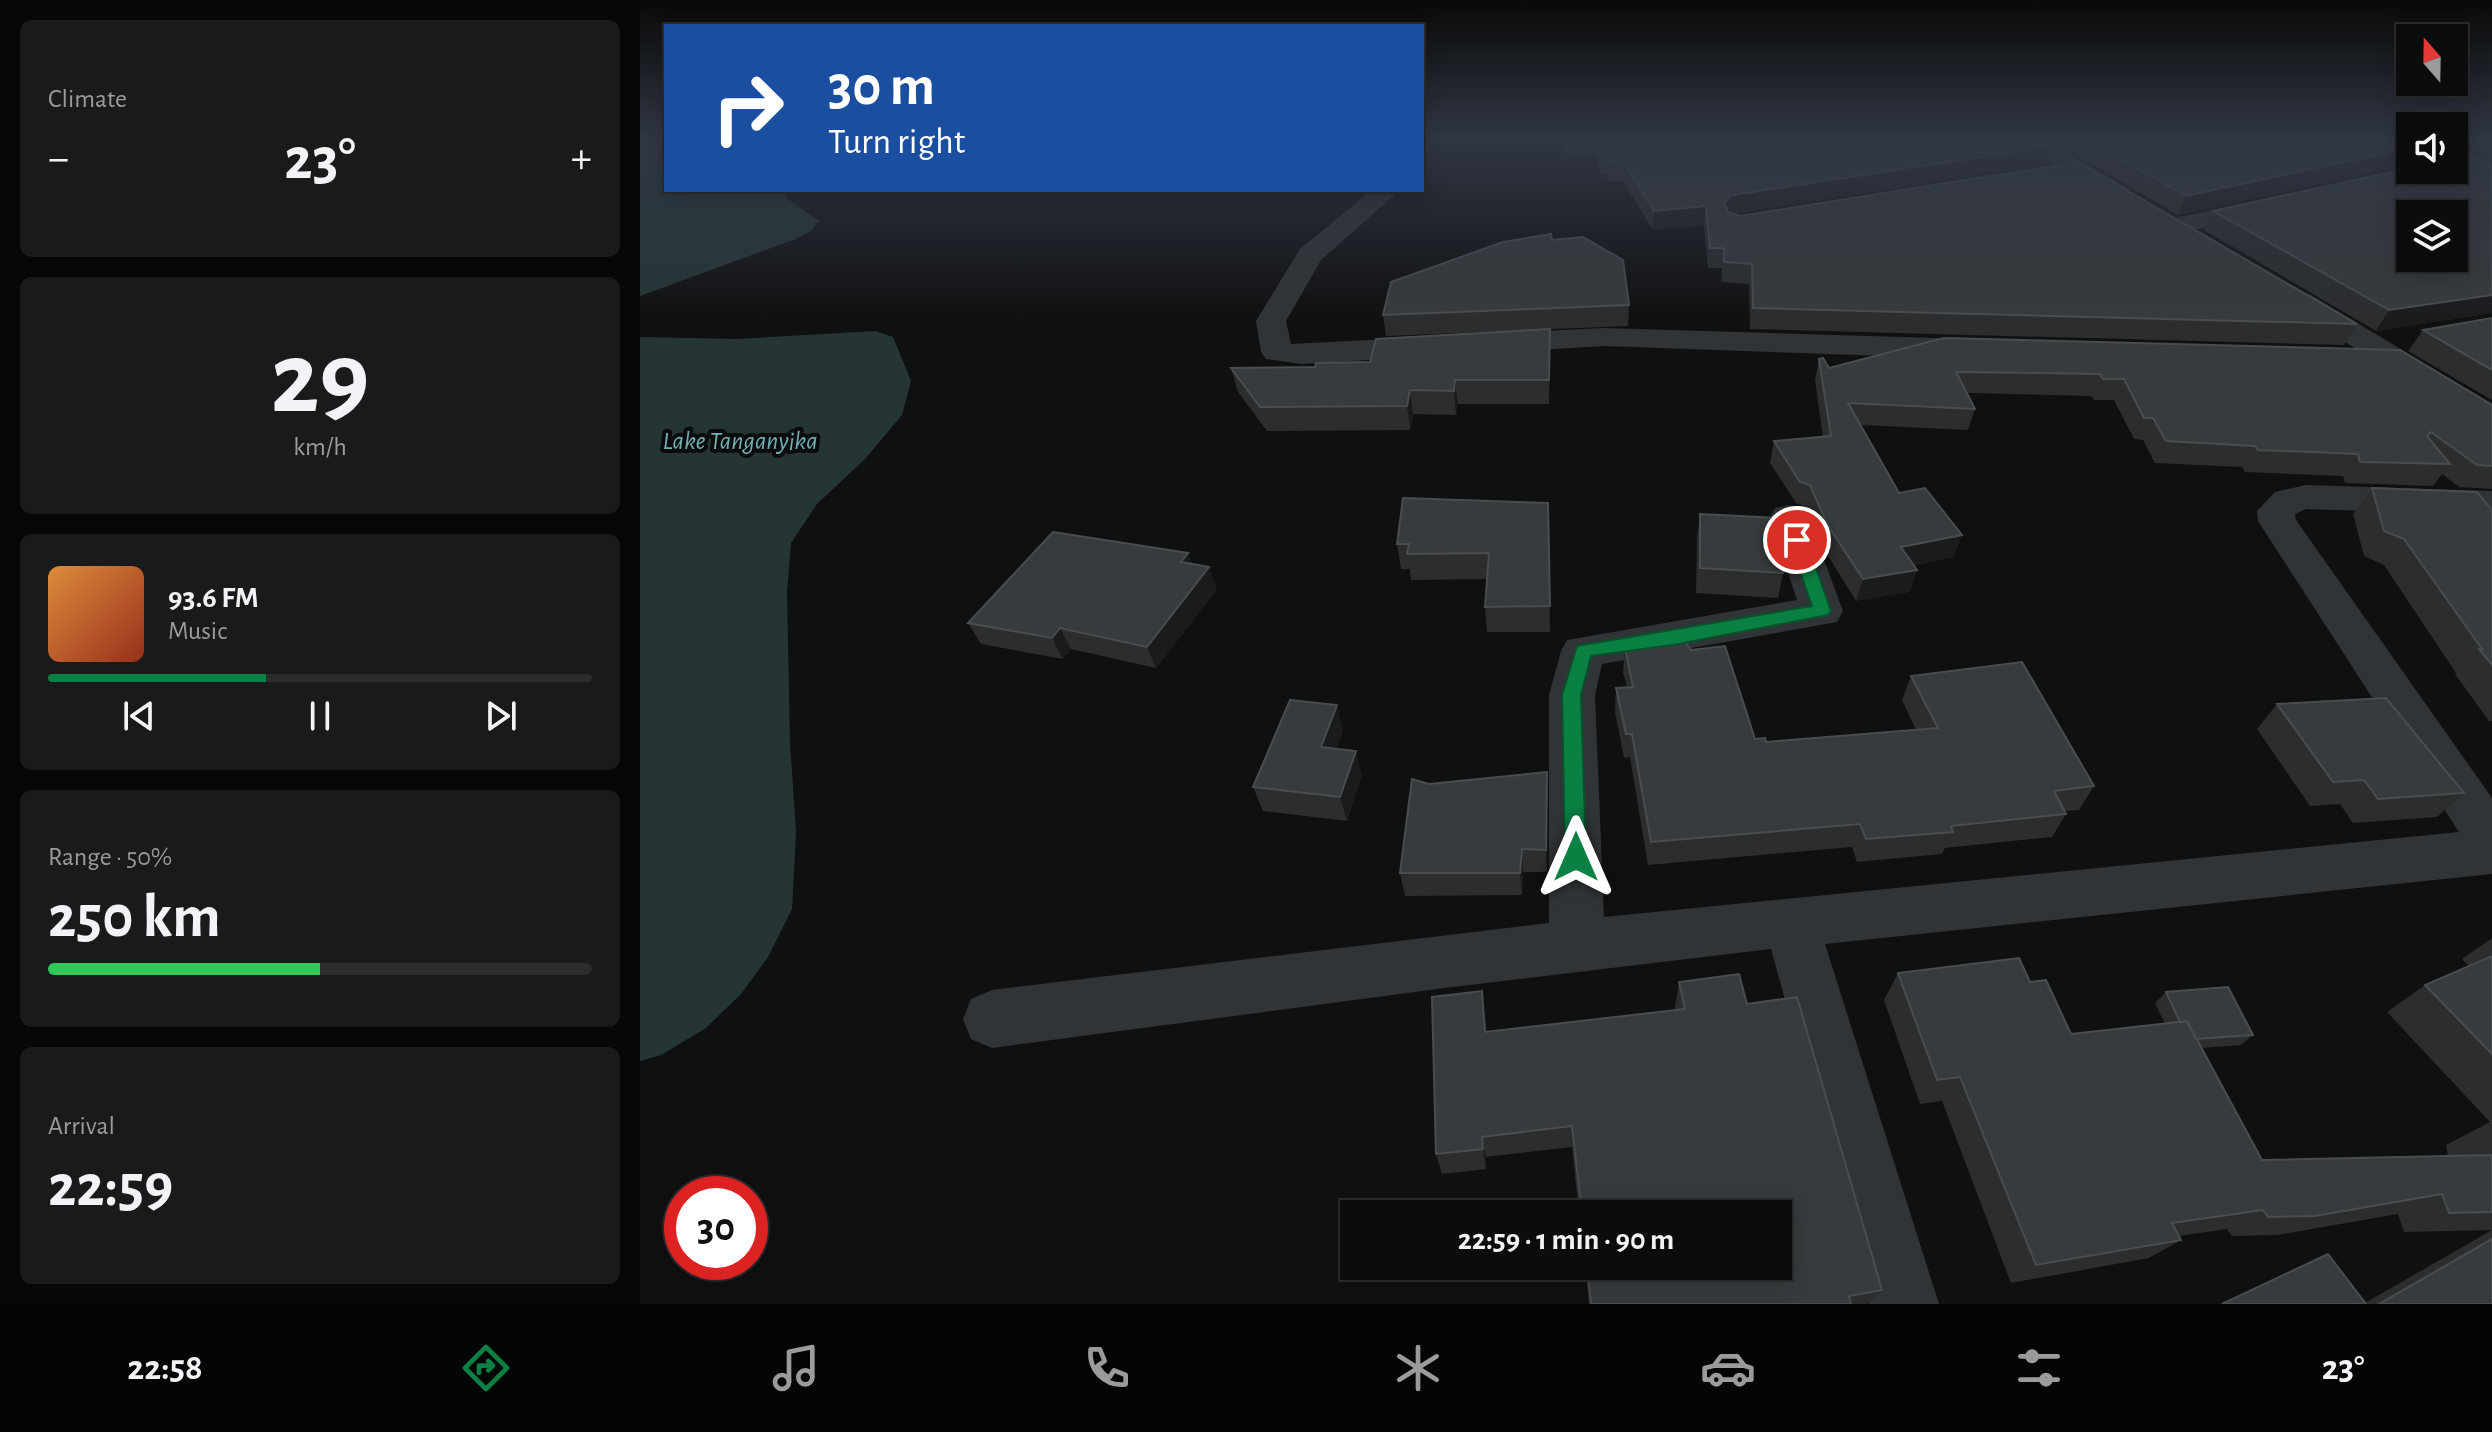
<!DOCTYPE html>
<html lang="en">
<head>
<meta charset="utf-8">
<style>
	:root { --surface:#0b0c0d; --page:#191a1b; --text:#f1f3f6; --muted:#9a9b9d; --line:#2b2c2e; --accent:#0b8043 }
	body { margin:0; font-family:"Alegreya Sans",sans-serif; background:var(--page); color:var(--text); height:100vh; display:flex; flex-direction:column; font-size:30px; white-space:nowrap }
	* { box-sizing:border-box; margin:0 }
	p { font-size:26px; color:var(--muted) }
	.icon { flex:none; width:44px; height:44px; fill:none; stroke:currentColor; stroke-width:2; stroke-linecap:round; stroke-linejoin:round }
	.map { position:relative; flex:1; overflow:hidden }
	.sheet { display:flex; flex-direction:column; gap:20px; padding:20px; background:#060707; width:640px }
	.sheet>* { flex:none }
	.guide { position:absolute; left:24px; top:24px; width:760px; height:168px; border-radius:0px; box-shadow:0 4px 20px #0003,0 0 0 2px var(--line); background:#1a4fa0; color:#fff; overflow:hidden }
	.needle { width:52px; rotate:340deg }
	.fabs { position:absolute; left:1756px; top:24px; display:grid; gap:16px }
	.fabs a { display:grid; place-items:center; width:72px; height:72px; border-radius:0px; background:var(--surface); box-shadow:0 4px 20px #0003,0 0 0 2px var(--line); font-size:40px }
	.speed { position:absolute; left:24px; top:1176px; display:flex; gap:16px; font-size:40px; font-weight:700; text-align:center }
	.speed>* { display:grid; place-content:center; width:104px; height:104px; border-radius:50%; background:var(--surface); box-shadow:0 4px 20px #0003,0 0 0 2px var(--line); line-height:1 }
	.speed .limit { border:12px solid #d22; background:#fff; color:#111 }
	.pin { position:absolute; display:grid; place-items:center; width:68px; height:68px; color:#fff; margin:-34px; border:4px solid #fff; border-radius:50%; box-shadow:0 2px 8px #0007 }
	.me { position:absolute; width:88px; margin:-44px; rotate:0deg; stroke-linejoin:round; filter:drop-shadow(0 0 6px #0008) }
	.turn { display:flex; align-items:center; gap:28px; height:168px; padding:0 32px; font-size:36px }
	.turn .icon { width:104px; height:104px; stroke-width:2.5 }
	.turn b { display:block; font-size:56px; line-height:68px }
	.big { font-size:60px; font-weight:700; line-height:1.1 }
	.sheet .card { flex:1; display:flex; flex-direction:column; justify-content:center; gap:12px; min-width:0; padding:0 28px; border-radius:12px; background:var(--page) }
	.sheet .dial { align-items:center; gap:0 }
	.dial b { font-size:104px; line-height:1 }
	.song { display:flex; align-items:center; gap:24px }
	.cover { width:96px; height:96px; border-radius:12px; background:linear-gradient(135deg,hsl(30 70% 55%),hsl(10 70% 35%)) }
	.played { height:8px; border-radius:4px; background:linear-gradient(90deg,var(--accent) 40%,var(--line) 40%) }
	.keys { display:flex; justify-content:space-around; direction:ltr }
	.heat { display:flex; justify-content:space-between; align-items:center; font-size:44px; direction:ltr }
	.charge { height:12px; border-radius:6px; background:linear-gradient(90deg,#34c759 50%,var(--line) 0) }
	.trip { position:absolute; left:700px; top:1200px; width:452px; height:80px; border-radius:0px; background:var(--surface); box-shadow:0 4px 20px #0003,0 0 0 2px var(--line); font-weight:700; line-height:80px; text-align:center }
	.tab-bar { display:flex; height:128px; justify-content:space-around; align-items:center; background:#040505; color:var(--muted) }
	.tab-bar .icon { width:56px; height:56px }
	.tab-bar .active { color:var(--accent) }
	.tab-bar b { font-size:36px; color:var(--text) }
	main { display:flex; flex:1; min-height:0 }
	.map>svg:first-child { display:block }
	.water { fill:#253535 }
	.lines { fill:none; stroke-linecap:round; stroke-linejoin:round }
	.minor { fill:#303436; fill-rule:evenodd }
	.wall { fill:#2b2d2f }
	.shaded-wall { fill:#1a1b1d }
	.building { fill:#373b3d; stroke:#484d50; stroke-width:2; fill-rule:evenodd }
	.route { fill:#0b8043; stroke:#07532c; stroke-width:2 }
	.labels { text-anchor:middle; stroke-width:8; stroke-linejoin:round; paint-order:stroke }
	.water-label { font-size:26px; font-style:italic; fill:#71b1b3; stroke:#0a0b0c }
</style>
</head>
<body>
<main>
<section class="sheet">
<div class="card"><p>Climate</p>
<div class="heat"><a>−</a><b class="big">23°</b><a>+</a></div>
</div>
<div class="card dial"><b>29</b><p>km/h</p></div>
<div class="card">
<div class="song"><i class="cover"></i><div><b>93.6 FM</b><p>Music</p></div></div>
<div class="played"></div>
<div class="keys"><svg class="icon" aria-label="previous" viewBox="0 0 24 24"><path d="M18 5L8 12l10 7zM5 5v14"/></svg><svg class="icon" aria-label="pause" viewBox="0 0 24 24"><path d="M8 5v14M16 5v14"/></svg><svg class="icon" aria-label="next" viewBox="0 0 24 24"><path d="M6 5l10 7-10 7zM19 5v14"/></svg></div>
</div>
<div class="card"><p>Range · 50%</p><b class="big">250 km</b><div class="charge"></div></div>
<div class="card"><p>Arrival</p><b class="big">22:59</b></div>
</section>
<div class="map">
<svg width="1852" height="1304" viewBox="0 0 1852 1304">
	<rect width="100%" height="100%" fill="#0f1011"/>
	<g class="water">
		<path d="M0,138H26V190H141L149,200L179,221L171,231L153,240L0,296Z"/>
		<path d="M235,331L253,337L271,381L262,415L225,459L177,504L151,543L147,592L150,743L156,832L152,909L128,957L101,994L66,1028L21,1055L0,1061V337L96,339Z"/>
	</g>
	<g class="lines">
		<g class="minor">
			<path d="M782,138H797L790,149L782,151Z"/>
			<path d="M973,138H1058L1047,145L935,156L927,154L923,149L927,144Z"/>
			<path d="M1373,138H1401L1489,189L1493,194L1489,199H1471Z"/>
			<path d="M732,190H760L681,260L646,321L651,344L964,328L1328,339L1339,342L1344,349L1339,356L1328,359L964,346L661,364L626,359L621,352L616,321L660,249Z"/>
			<path d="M1626,199L1635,202L1639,207L1635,212L1535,234L1526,232L1522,226L1526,220Z"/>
			<path d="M1660,292L1671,295L1852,404V429L1840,426L1649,307L1645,301L1649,295Z"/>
			<path d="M1666,485L1852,491V515L1666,509L1655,514L1656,520L1852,798V874L1185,944L1299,1304H1229L1131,949L805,988L352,1048L331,1039L323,1019L331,999L352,990L909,923V695L921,651L927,640L1157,600L1130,517L1135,508L1149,505L1163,508L1168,517L1203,611L1197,622L962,664L955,695L964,917L1819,832L1618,521L1617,511L1635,492Z"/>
		</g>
	</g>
	<g class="wall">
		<path d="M1407,138H1770V164L1538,215Z"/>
		<path d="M1814,138H1852V313L1736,331L1564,230L1573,211L1814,170Z"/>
		<path d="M957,139L1411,146L1405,164L1093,214L1717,324L1704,345L1110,329L1109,284L1081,282L1082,268H1068L1064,225L1013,230L983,181H968L966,174L961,175L956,157Z"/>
		<path d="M912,240L989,305L988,326L746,336L743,315Z"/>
		<path d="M1852,318V400L1768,351L1783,330Z"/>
		<path d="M1304,338L1852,405V489L1819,487L1802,474L1793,486L1705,483L1703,476L1605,472L1602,467L1515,463L1503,440L1494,439L1474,400H1454L1451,396L1327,393L1335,409L1328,430L1221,425L1259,493L1314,557L1274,565L1277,570L1270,592L1216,601L1182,546L1166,507L1156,503L1130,463L1134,441L1183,437L1175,380L1179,359L1189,368Z"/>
		<path d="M910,352L909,404H818L816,415L773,414L770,430L627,431L598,392L591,368L675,367L730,362Z"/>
		<path d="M1732,488L1852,510V721H1849L1815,674L1816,673L1744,565L1724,556L1713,514Z"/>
		<path d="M908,503L910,632H847L845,607L847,579L771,580L770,569H761L757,544Z"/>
		<path d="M1060,514L1143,573L1138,598L1056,593L1057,539Z"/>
		<path d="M548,553L552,564L577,589L516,668L431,649L423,659L341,644L328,623Z"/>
		<path d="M985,648L1115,739L1126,742L1276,730L1262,700L1271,676L1454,786L1439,810L1425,811L1426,814L1412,837L1305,848L1302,854L1217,862L1212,847L1008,865L990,757L984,758L975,712L976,688L987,687L983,672Z"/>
		<path d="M1637,704L1824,793L1797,817L1713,823L1700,804L1670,806L1617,729Z"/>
		<path d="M703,730L696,749L722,775L707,821L623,811L613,787Z"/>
		<path d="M789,784L908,795L907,872H883L882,895L765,896L760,873Z"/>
		<path d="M1852,938V1230L1764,1232L1758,1214L1637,1235L1592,1236L1587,1229L1539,1236L1541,1240L1509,1258L1371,1283L1302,1101L1280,1104L1244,1000L1258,973L1390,982L1431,1034L1525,1024L1515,1003L1526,992L1613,1035L1601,1045L1561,1048L1622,1160L1808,1156L1806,1145L1850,1122L1747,1012L1785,985L1829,966L1822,959Z"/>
		<path d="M1039,982L1107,1004L1242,1290L1227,1304H949L945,1266H1138V1214H939L932,1147L846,1157V1169L802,1174L796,1154L845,1016L846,1032L1035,1010V1007Z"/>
		<path d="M1852,1230V1304H1580L1688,1254L1725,1303Z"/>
	</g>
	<g class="shaded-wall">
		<path d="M1822,138H1830L1821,153Z"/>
		<path d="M1411,146L1405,164L1087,215L1084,203L1090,196Z"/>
		<path d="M1770,148L1769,164L1538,215L1546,196Z"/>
		<path d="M1066,206L1064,225L1013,230L1014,211Z"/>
		<path d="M1852,295V313L1736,331L1749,310Z"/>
		<path d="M815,380L818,404L816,415L814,391Z"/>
		<path d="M770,390L773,414L770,430L767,406Z"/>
		<path d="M1322,535L1314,557L1254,569L1261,547Z"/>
		<path d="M548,553L556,575L541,562Z"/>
		<path d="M569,567L577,589L516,668L507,647Z"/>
		<path d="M1277,570L1270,592L1216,601L1223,579Z"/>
		<path d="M420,628L431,649L423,659L412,638Z"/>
		<path d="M697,705L703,730L688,771L681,747Z"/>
		<path d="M716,751L722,775L707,821L700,797Z"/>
		<path d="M907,772L908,795L907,872L906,850Z"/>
		<path d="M882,849L883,872L882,895L880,873Z"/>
		<path d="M842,1137L846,1157V1169L843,1149Z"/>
	</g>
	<g class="building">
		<path d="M965,138H1399L1411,146L1099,194L1090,196L1084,203L1088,212L1100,216L1438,162L1717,324L1113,308L1112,264L1084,262V248H1070L1066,206L1014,211L984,162L968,163L966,156H961L957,139Z"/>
		<path d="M1444,138H1770V148L1546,196Z"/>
		<path d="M1814,138H1823L1824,154L1852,163V295L1749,310L1573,211L1770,168V170H1814V155L1816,151H1814ZM1770,214H1814V258H1770Z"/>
		<path d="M1840,138H1852V143Z"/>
		<path d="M911,234L912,240L943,237L983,260L989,305L743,315L751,282L863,242Z"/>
		<path d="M1852,318V370L1783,330Z"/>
		<path d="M910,329L909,380H815L814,391L770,390L767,406L620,407L591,368L675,367L676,363L730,362L736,339Z"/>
		<path d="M1304,338L1760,350L1852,405V466L1837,465L1791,432L1787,436L1810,464L1720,462L1718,454L1618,450L1615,446L1526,441L1513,418H1504L1484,379H1463L1460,374L1316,372L1335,409L1208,403L1259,493L1285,488L1322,535L1261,547L1277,570L1223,579L1187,524L1170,485L1160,482L1134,441L1191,436L1179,359L1183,358L1189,368Z"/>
		<path d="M1732,488L1837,492L1852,510V665L1839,649H1842L1764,539L1744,531Z"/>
		<path d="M763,498L908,503L910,606L845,607L849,553L767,554L769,544H757Z"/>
		<path d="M1060,514L1138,518L1143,573L1060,568Z"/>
		<path d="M413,532L548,553L541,562L569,567L507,647L420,628L412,638L328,623Z"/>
		<path d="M1045,642L1051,650L1085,646L1115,739L1125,738L1126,742L1298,728L1271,676L1382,662L1454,786L1414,791L1426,814L1311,826L1313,832L1226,839L1220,824L1011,842L992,734H986L976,688L993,687L985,648Z"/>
		<path d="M1746,698L1824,793L1738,799L1724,780L1693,782L1637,704Z"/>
		<path d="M650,700L697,705L681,747L716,751L700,797L613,787Z"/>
		<path d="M907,772L906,850L882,849L880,873H760L772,779L789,784Z"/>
		<path d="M1852,956V1054L1785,985Z"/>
		<path d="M1379,958L1390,982L1406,980L1431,1034L1547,1021L1622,1160L1852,1155V1212L1809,1213L1802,1194L1675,1216L1628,1217L1623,1210L1532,1223L1541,1240L1396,1265L1320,1077L1297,1080L1258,973Z"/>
		<path d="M1099,974L1107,1004L1157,997L1242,1290L1209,1296L1211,1304H951L947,1266H1138V1214H942L932,1126L842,1137L843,1149L796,1154L792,997L842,991L845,1032L1045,1009L1039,982Z"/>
		<path d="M1588,987L1613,1035L1556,1039L1547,1021L1540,1022L1526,992Z"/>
		<path d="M1852,1239V1304H1739Z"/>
		<path d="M1688,1254L1726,1304H1582Z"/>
	</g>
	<linearGradient id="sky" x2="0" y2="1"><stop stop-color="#080909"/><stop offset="0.43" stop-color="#313743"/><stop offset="1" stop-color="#313743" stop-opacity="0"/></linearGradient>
	<rect width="1852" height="321" fill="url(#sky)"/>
	<path class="route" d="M1157,535L1166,540L1191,611L1188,615L1033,645L951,656L941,695L946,857L943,864L936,866L928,864L925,857L922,695L937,646L1172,606L1149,540Z"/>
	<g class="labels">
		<g class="water-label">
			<text x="100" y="449">Lake Tanganyika</text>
		</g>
	</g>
</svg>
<div class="fabs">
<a><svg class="needle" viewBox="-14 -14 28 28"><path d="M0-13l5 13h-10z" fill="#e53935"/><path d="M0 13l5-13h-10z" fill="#9a9b9d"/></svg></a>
<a><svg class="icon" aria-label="sound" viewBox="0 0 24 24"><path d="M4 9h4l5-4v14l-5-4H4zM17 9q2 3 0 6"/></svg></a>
<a><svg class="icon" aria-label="layers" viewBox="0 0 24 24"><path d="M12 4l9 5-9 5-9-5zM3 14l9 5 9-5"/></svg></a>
</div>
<div class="speed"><div class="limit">30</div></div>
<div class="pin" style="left:1157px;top:540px;background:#d93025"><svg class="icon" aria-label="arrive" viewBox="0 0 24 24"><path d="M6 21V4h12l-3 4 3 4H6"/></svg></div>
<svg class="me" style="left:936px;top:857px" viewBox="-20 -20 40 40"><path d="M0-17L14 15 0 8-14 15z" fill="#0b8043" stroke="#fff" stroke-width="4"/></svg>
<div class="trip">22:59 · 1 min · 90 m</div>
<div class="guide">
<div class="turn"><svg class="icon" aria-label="right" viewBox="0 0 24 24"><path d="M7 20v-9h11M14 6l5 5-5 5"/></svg><div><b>30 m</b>Turn right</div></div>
</div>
</div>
</main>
<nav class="tab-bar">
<b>22:58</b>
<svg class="icon active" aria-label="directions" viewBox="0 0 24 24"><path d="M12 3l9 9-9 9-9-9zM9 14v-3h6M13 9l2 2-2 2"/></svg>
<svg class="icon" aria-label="music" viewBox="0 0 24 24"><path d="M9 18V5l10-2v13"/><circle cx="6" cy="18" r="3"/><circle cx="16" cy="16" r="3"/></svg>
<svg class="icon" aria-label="phone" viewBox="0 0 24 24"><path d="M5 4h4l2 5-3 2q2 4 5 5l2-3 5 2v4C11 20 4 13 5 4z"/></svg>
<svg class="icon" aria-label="climate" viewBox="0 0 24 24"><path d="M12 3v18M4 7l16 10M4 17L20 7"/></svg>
<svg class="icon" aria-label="car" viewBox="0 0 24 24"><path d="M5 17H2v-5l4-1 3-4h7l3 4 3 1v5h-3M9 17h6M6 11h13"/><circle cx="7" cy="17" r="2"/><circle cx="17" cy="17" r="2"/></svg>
<svg class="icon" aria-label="filters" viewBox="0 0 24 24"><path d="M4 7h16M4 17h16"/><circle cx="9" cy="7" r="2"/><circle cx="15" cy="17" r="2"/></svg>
<b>23°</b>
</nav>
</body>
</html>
